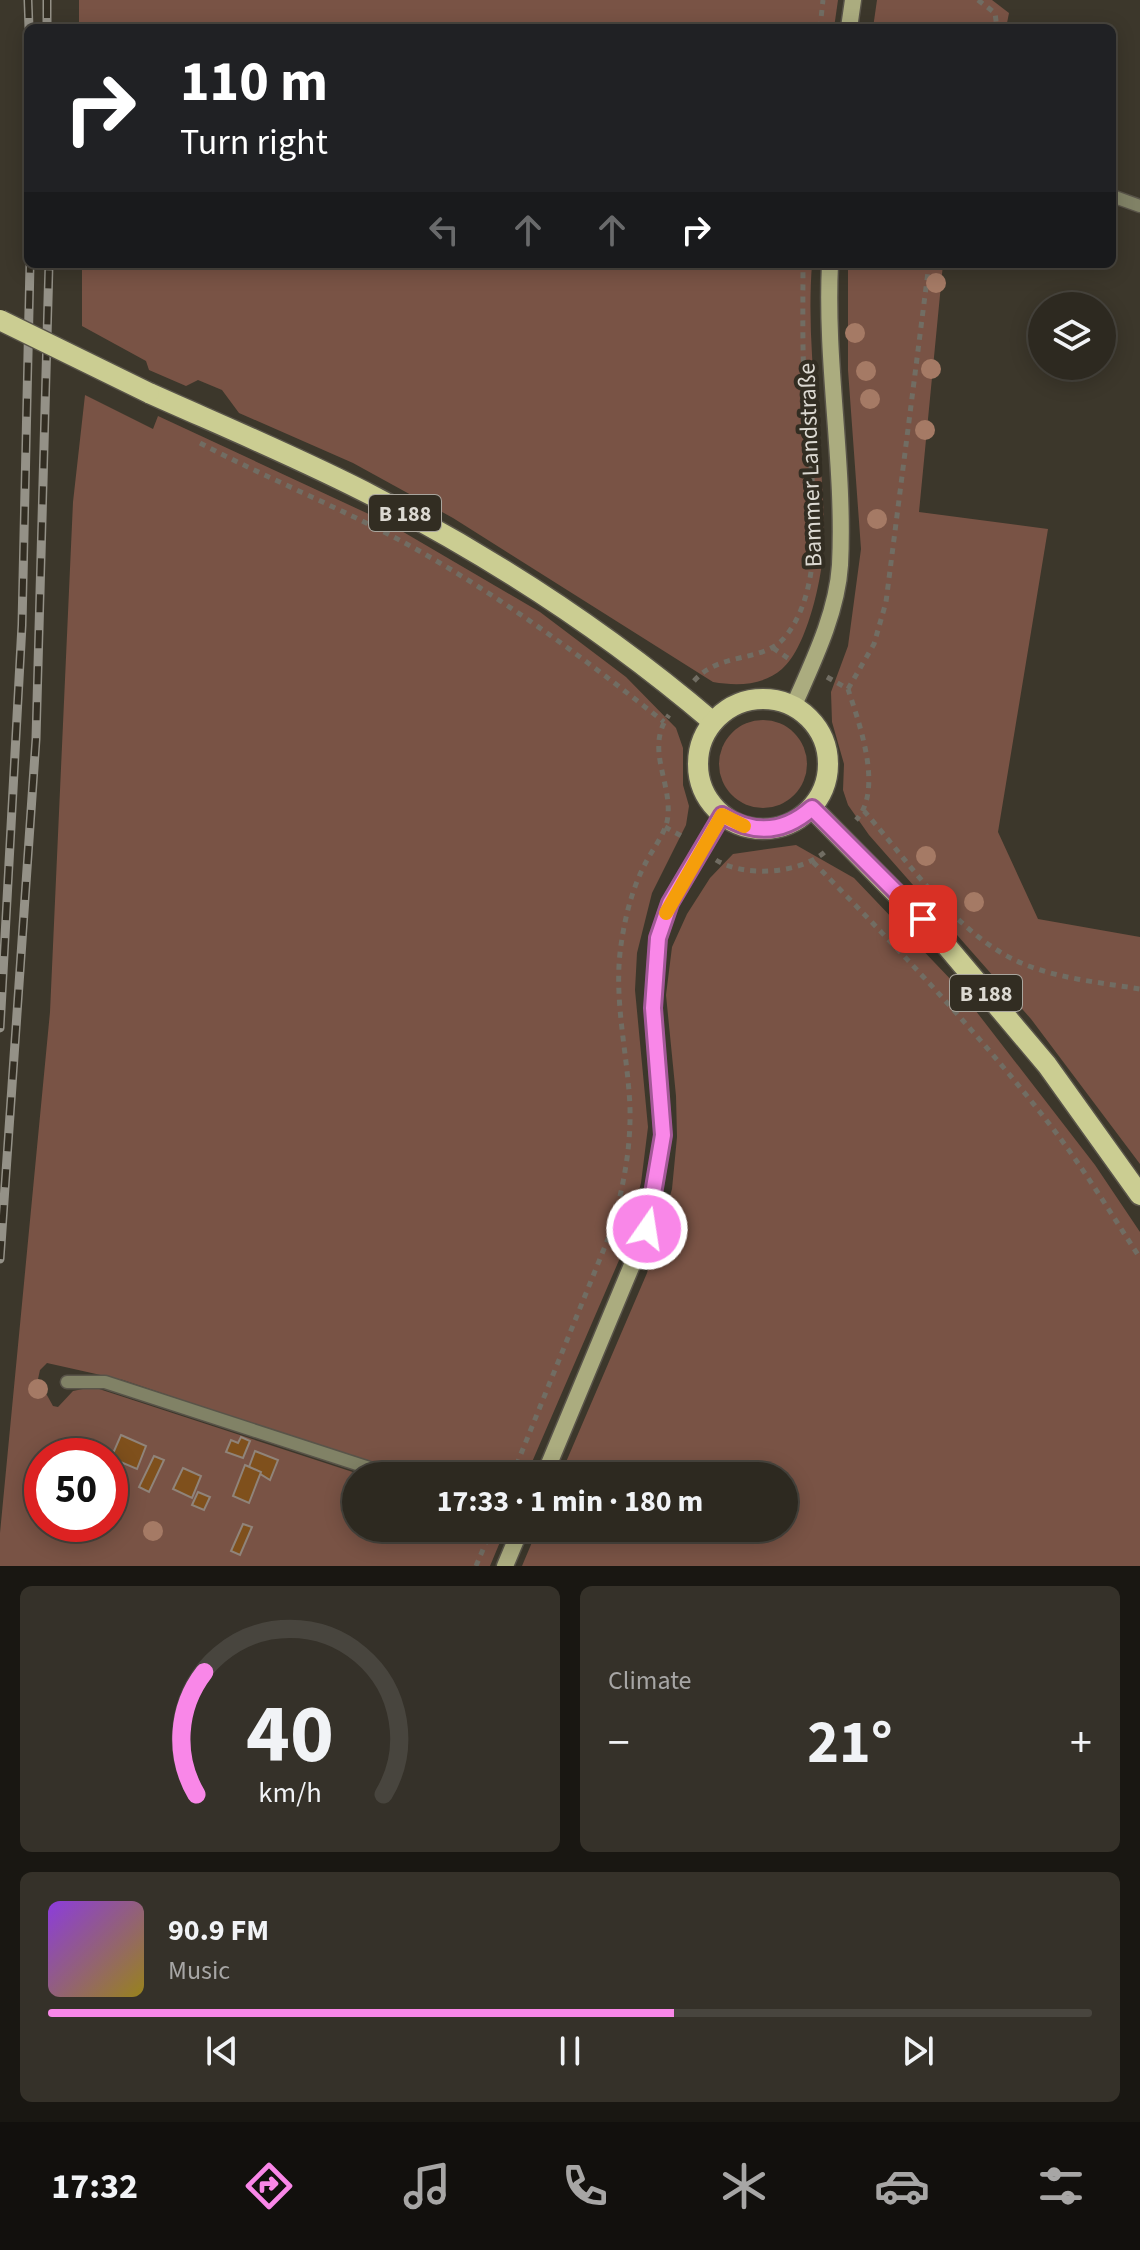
<!DOCTYPE html>
<html lang="en">
<head>
<meta charset="utf-8">
<style>
	:root { --surface:#2d2920; --page:#353129; --text:#f1f3f6; --muted:#a7a6a5; --line:#48453e; --accent:#f987e8 }
	body { margin:0; font-family:"Source Sans 3",sans-serif; background:var(--page); color:var(--text); height:100vh; display:flex; flex-direction:column; font-size:30px; white-space:nowrap }
	* { box-sizing:border-box; margin:0 }
	p { font-size:26px; color:var(--muted) }
	.icon { flex:none; width:44px; height:44px; fill:none; stroke:currentColor; stroke-width:2; stroke-linecap:round; stroke-linejoin:round }
	.map { position:relative; height:1566px; overflow:hidden }
	.drawer { display:flex; flex-direction:column; gap:20px; padding:20px; background:#191712; flex:1 }
	.drawer>* { flex:none }
	.banner { position:absolute; left:24px; top:24px; width:1092px; height:244px; border-radius:12px; box-shadow:0 4px 20px #0003,0 0 0 2px var(--line); background:#202124; color:#fff; overflow:hidden }
	.buttons { position:absolute; left:1028px; top:292px; display:grid; gap:16px }
	.buttons a { display:grid; place-items:center; width:88px; height:88px; border-radius:50%; background:var(--surface); box-shadow:0 4px 20px #0003,0 0 0 2px var(--line); font-size:40px }
	.speed { position:absolute; left:24px; top:1438px; display:flex; gap:16px; font-size:40px; font-weight:700; text-align:center }
	.speed>* { display:grid; place-content:center; width:104px; height:104px; border-radius:50%; background:var(--surface); box-shadow:0 4px 20px #0003,0 0 0 2px var(--line); line-height:1 }
	.speed .limit { border:12px solid #d22; background:#fff; color:#111 }
	.pin { position:absolute; display:grid; place-items:center; width:68px; height:68px; color:#fff; margin:-34px; border-radius:16px; box-shadow:0 4px 12px #0006 }
	.me { position:absolute; width:88px; margin:-44px; rotate:13deg; stroke-linejoin:round; filter:drop-shadow(0 0 6px #0008) }
	.turn { display:flex; align-items:center; gap:28px; height:168px; padding:0 24px; font-size:36px }
	.turn .icon { width:104px; height:104px; stroke-width:2.5 }
	.turn b { display:block; font-size:56px; line-height:68px }
	.lanes { display:flex; align-items:center; height:76px; padding:0 24px; background:#0003; justify-content:center; gap:40px; direction:ltr }
	.lanes .off { opacity:.35 }
	.big { font-size:60px; font-weight:700; line-height:1.1 }
	.drawer .card { flex:1; display:flex; flex-direction:column; justify-content:center; gap:12px; min-width:0; padding:0 28px; border-radius:12px; background:var(--page) }
	.drawer .dial { align-items:center; gap:0 }
	.dial svg { height:208px; overflow:visible; fill:none; stroke:var(--line); stroke-width:7; stroke-linecap:round; text-anchor:middle }
	.dial text { fill:var(--text); stroke:none }
	.song { display:flex; align-items:center; gap:24px }
	.cover { width:96px; height:96px; border-radius:12px; background:linear-gradient(135deg,hsl(270 70% 55%),hsl(50 70% 35%)) }
	.played { height:8px; border-radius:4px; background:linear-gradient(90deg,var(--accent) 60%,var(--line) 60%) }
	.keys { display:flex; justify-content:space-around; direction:ltr }
	.heat { display:flex; justify-content:space-between; align-items:center; font-size:44px; direction:ltr }
	.drawer .tiles { flex:1; display:grid; gap:20px; grid-template-columns:1fr 1fr }
	.card:last-child { grid-column:span 2 }
	.trip { position:absolute; left:342px; top:1462px; width:456px; height:80px; border-radius:40px; background:var(--surface); box-shadow:0 4px 20px #0003,0 0 0 2px var(--line); font-weight:700; line-height:80px; text-align:center }
	.tab-bar { display:flex; height:128px; justify-content:space-around; align-items:center; background:#12100d; color:var(--muted) }
	.tab-bar .icon { width:56px; height:56px }
	.tab-bar .active { color:var(--accent) }
	.tab-bar b { font-size:36px; color:var(--text) }
	.map>svg:first-child { display:block }
	.green { fill:#795345; fill-rule:evenodd }
	.building { fill:#7f501c; stroke:#90847a; stroke-width:2 }
	.lines { fill:none; stroke-linecap:round; stroke-linejoin:round }
	.service-casing { stroke:#595449; stroke-width:15 }
	.secondary-casing { stroke:#595449; stroke-width:19 }
	.primary-casing { stroke:#595449; stroke-width:23 }
	.path { stroke:#716d63; stroke-width:5; stroke-dasharray:6 6; stroke-linecap:butt }
	.service { stroke:#818266; stroke-width:12 }
	.secondary { stroke:#abac7f; stroke-width:16 }
	.primary { stroke:#cbcd92; stroke-width:20 }
	.rail-casing { stroke:#949187; stroke-width:9 }
	.rail { stroke:#322d22; stroke-width:6; stroke-dasharray:18; stroke-linecap:butt }
	.primary-bridge-casing { stroke:#595449; stroke-width:23; stroke-linecap:butt }
	.primary-bridge { stroke:#cbcd92; stroke-width:20 }
	.tree { fill:#a57a65 }
	.route-casing { stroke:#a25897; stroke-width:20 }
	.route { stroke:#f987e8; stroke-width:14 }
	.slow { stroke:#f59e0b; stroke-width:14 }
	.labels { text-anchor:middle; stroke-width:8; stroke-linejoin:round; paint-order:stroke }
	.shield { fill:#322d22; stroke:#a9a59d; stroke-width:2 }
	.shield-label { font-size:22px; font-weight:bold; fill:#dcd9d2 }
	.street-label { font-size:24px; fill:#dcd9d2; stroke:#322d22 }
</style>
</head>
<body>
<div class="map">
<svg width="1140" height="1566" viewBox="0 0 1140 1566">
	<rect width="100%" height="100%" fill="#3c372b"/>
	<g class="green">
		<path d="M79,0H838L834,28H79Z"/>
		<path d="M877,0H992L1009,13L1006,28H873Z"/>
		<path d="M82,264H812C805,355 824,447 824,538C824,572 808,647 782,669C762,686 737,686 713,682L453,518L353,463L239,413L222,390L198,380L186,386L149,370L146,361L82,326Z"/>
		<path d="M848,264H943L919,512L1048,529L998,832L1038,919L1140,937V1164L1031,1019L869,835L848,805L843,790L844,764L832,722L831,692L848,646L861,549L848,370Z"/>
		<path d="M85,395L153,429L158,416L388,523L540,612L626,677L676,728L683,748V785L689,806L686,825L652,893L637,953L635,990L648,1127L641,1183L623,1251L526,1476H409L123,1380L47,1363L40,1370L38,1379L53,1406L58,1407L73,1391L93,1387L365,1476H356V1528H494L500,1542L490,1566H0V1533L50,1012L73,502ZM42,1456H110V1524H42Z"/>
		<circle cx="763" cy="764" r="44"/>
		<path d="M796,845L854,878L955,984L1095,1165L1140,1232V1566H522L538,1528H784V1476H560L647,1273L672,1189L677,1137L676,1096L666,995L672,947L687,914L710,878L733,854Z"/>
	</g>
	<g class="building">
		<path d="M121,1435L146,1446L137,1469L111,1458Z"/>
		<path d="M241,1437L250,1441L243,1458L226,1452L231,1440L238,1443Z"/>
		<path d="M255,1451L278,1460L270,1480L249,1467Z"/>
		<path d="M154,1456L164,1460L149,1492L139,1487Z"/>
		<path d="M245,1465L261,1472L249,1503L233,1496Z"/>
		<path d="M183,1468L201,1476L192,1498L173,1489Z"/>
		<path d="M198,1492L210,1497L204,1510L192,1505Z"/>
		<path d="M243,1524L252,1527L240,1555L231,1551Z"/>
	</g>
	<g class="lines">
		<g class="service-casing">
			<g id="service">
				<path d="M1112,196L1140,206"/>
				<path d="M67,1382H105L394,1476"/>
			</g>
		</g>
		<g class="secondary-casing">
			<g id="secondary">
				<path d="M849,28L853,0"/>
				<path d="M794,705C813,662 837,613 840,565C845,465 825,365 830,264"/>
				<path d="M544,1476L647,1229L663,1135L653,1008L658,938L670,903L722,815"/>
				<path d="M505,1566L521,1528"/>
			</g>
		</g>
		<g class="primary-casing">
			<g id="primary">
				<path d="M149,393C225,427 302,459 375,497C495,559 610,634 713,722"/>
				<circle cx="763" cy="764" r="65"/>
				<path d="M812,808L939,937L1047,1065L1140,1195"/>
			</g>
		</g>
		<g class="path">
			<path d="M978,0L995,13L997,28"/>
			<path d="M820,28L823,0"/>
			<path d="M200,443C270,480 344,509 414,548C503,598 584,658 664,722"/>
			<path d="M773,648L792,661"/>
			<path d="M827,677L848,689C859,723 884,790 856,820"/>
			<path d="M694,681C720,651 764,663 785,637C832,580 809,467 805,398C802,354 803,309 803,264"/>
			<path d="M848,689L874,644L886,602L929,264"/>
			<path d="M864,811C911,864 958,938 1026,965C1062,979 1103,983 1140,989"/>
			<path d="M665,827L685,838"/>
			<path d="M716,860C745,878 802,874 827,850"/>
			<path d="M813,862C895,945 975,1029 1047,1121C1081,1164 1110,1212 1140,1258"/>
			<path d="M512,1476L610,1234C622,1193 631,1152 630,1108C628,1054 613,1000 621,945C625,917 632,889 645,864C653,848 667,832 668,815C671,781 645,747 669,715"/>
			<path d="M476,1566L492,1528"/>
		</g>
		<use href="#service" class="service"/>
		<use href="#secondary" class="secondary"/>
		<use href="#primary" class="primary"/>
		<g class="rail-casing">
			<g id="rail">
				<path d="M28,0L29,28"/>
				<path d="M47,0V28"/>
				<path d="M0,1028L22,625L30,264"/>
				<path d="M0,1259L36,739L49,264"/>
			</g>
		</g>
		<use href="#rail" class="rail"/>
		<g class="primary-bridge-casing">
			<path id="primary-bridge" d="M0,320L149,393"/>
		</g>
		<use href="#primary-bridge" class="primary-bridge"/>
	</g>
	<g class="tree">
		<circle cx="936" cy="283" r="10"/>
		<circle cx="855" cy="333" r="10"/>
		<circle cx="931" cy="369" r="10"/>
		<circle cx="866" cy="371" r="10"/>
		<circle cx="870" cy="399" r="10"/>
		<circle cx="925" cy="430" r="10"/>
		<circle cx="877" cy="519" r="10"/>
		<circle cx="926" cy="856" r="10"/>
		<circle cx="974" cy="902" r="10"/>
		<circle cx="38" cy="1389" r="10"/>
		<circle cx="153" cy="1531" r="10"/>
	</g>
	<g class="lines">
		<g class="route-casing">
			<path id="route" d="M647,1229L663,1135L653,1008L658,938L670,903L722,815C754,835 784,833 812,808L923,919"/>
		</g>
		<use href="#route" class="route"/>
		<path class="slow" d="M666,913L722,815L744,826"/>
	</g>
	<g class="labels">
		<g class="shield">
			<rect x="369" y="495" width="72" height="36" rx="6"/>
			<rect x="950" y="975" width="72" height="36" rx="6"/>
		</g>
		<g class="shield-label">
			<text x="405" y="521">B 188</text>
			<text x="986" y="1001">B 188</text>
		</g>
		<g class="street-label">
			<text transform="translate(810 465) rotate(-92)" y="8">Bammer Landstraße</text>
		</g>
	</g>
</svg>
<div class="buttons">
<a><svg class="icon" aria-label="layers" viewBox="0 0 24 24"><path d="M12 4l9 5-9 5-9-5zM3 14l9 5 9-5"/></svg></a>
</div>
<div class="speed"><div class="limit">50</div></div>
<div class="pin" style="left:923px;top:919px;background:#d93025"><svg class="icon" aria-label="arrive" viewBox="0 0 24 24"><path d="M6 21V4h12l-3 4 3 4H6"/></svg></div>
<svg class="me" style="left:647px;top:1229px" viewBox="-20 -20 40 40"><circle r="17" fill="#f987e8" stroke="#fff" stroke-width="3"/><path d="M0-11L8 9 0 5-8 9z" fill="#fff"/></svg>
<div class="trip">17:33 · 1 min · 180 m</div>
<div class="banner">
<div class="turn"><svg class="icon" aria-label="right" viewBox="0 0 24 24"><path d="M7 20v-9h11M14 6l5 5-5 5"/></svg><div><b>110 m</b>Turn right</div></div>
<div class="lanes"><svg class="icon off" aria-label="left" viewBox="0 0 24 24"><path d="M17 20v-9H6M10 6l-5 5 5 5"/></svg><svg class="icon off" aria-label="ahead" viewBox="0 0 24 24"><path d="M12 20V5M6 11l6-6 6 6"/></svg><svg class="icon off" aria-label="ahead" viewBox="0 0 24 24"><path d="M12 20V5M6 11l6-6 6 6"/></svg><svg class="icon" aria-label="right" viewBox="0 0 24 24"><path d="M7 20v-9h11M14 6l5 5-5 5"/></svg></div>
</div>
</div>
<section class="drawer">
<div class="tiles">
<div class="card dial"><svg viewBox="0 0 100 80">
<path d="M14 69A42 42 0 1 1 86 69"/>
<path d="M14 69A42 42 0 0 1 17 22" stroke="#f987e8"/>
<text x="50" y="56" font-size="32" font-weight="700">40</text>
<text x="50" y="72" font-size="11">km/h</text>
</svg></div>
<div class="card"><p>Climate</p>
<div class="heat"><a>−</a><b class="big">21°</b><a>+</a></div>
</div>
<div class="card">
<div class="song"><i class="cover"></i><div><b>90.9 FM</b><p>Music</p></div></div>
<div class="played"></div>
<div class="keys"><svg class="icon" aria-label="previous" viewBox="0 0 24 24"><path d="M18 5L8 12l10 7zM5 5v14"/></svg><svg class="icon" aria-label="pause" viewBox="0 0 24 24"><path d="M8 5v14M16 5v14"/></svg><svg class="icon" aria-label="next" viewBox="0 0 24 24"><path d="M6 5l10 7-10 7zM19 5v14"/></svg></div>
</div>
</div>
</section>
<nav class="tab-bar">
<b>17:32</b>
<svg class="icon active" aria-label="directions" viewBox="0 0 24 24"><path d="M12 3l9 9-9 9-9-9zM9 14v-3h6M13 9l2 2-2 2"/></svg>
<svg class="icon" aria-label="music" viewBox="0 0 24 24"><path d="M9 18V5l10-2v13"/><circle cx="6" cy="18" r="3"/><circle cx="16" cy="16" r="3"/></svg>
<svg class="icon" aria-label="phone" viewBox="0 0 24 24"><path d="M5 4h4l2 5-3 2q2 4 5 5l2-3 5 2v4C11 20 4 13 5 4z"/></svg>
<svg class="icon" aria-label="climate" viewBox="0 0 24 24"><path d="M12 3v18M4 7l16 10M4 17L20 7"/></svg>
<svg class="icon" aria-label="car" viewBox="0 0 24 24"><path d="M5 17H2v-5l4-1 3-4h7l3 4 3 1v5h-3M9 17h6M6 11h13"/><circle cx="7" cy="17" r="2"/><circle cx="17" cy="17" r="2"/></svg>
<svg class="icon" aria-label="filters" viewBox="0 0 24 24"><path d="M4 7h16M4 17h16"/><circle cx="9" cy="7" r="2"/><circle cx="15" cy="17" r="2"/></svg>
</nav>
</body>
</html>
